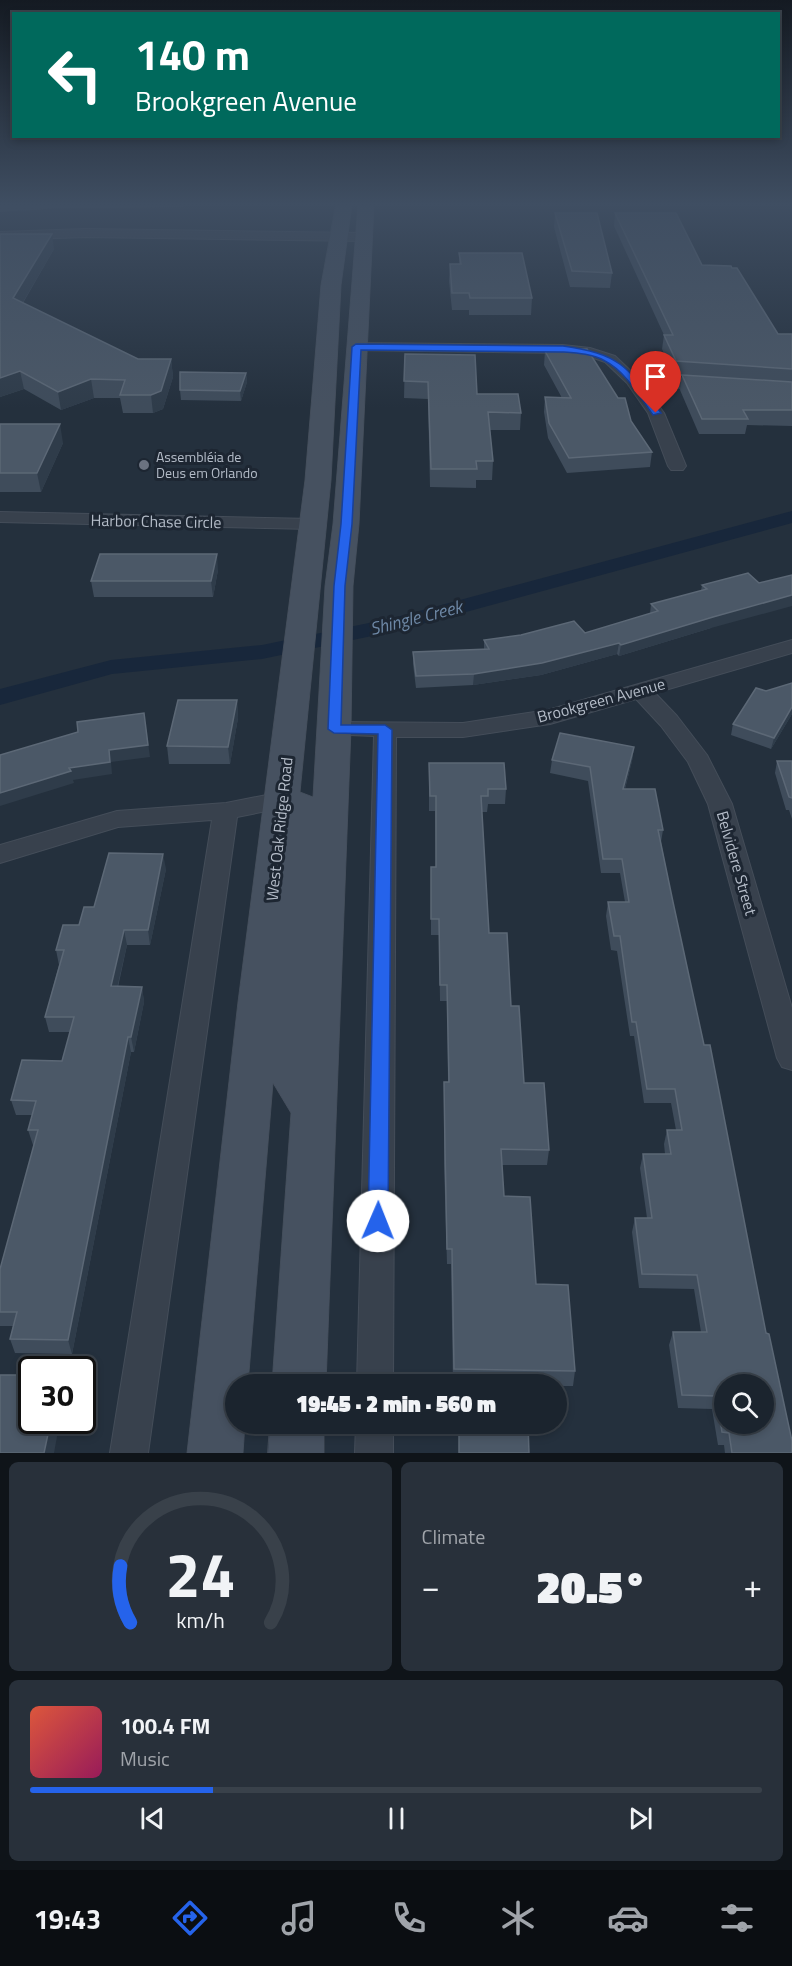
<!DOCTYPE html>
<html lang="en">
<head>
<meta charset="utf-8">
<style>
	:root { --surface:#1b242e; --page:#28303a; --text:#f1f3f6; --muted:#a0a4aa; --line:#39414a; --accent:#2563eb }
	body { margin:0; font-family:"Titillium Web",sans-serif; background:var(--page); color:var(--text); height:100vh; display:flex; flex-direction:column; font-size:22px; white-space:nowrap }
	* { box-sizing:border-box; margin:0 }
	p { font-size:20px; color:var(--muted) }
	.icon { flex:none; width:33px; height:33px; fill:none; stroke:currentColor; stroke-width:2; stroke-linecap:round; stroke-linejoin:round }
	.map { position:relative; height:1453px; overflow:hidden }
	.panel { display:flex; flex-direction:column; gap:9px; padding:9px; background:#0f1419; flex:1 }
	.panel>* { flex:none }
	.top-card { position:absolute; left:12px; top:12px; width:768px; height:126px; border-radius:0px; box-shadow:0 3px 9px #0003,0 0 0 2px var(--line); background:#00695c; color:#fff; overflow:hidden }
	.buttons { position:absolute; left:714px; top:1374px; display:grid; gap:12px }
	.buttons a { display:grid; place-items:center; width:60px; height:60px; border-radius:50%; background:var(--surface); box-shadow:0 3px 9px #0003,0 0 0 2px var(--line); font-size:30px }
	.speed { position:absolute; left:18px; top:1356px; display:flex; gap:12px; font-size:30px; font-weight:700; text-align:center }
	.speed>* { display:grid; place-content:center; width:78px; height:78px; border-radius:50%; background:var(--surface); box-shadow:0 3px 9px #0003,0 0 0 2px var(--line); line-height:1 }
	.speed .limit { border:3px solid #111; border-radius:9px; background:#fff; color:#111 }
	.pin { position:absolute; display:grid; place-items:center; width:51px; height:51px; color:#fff; margin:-62px -26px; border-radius:50% 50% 50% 0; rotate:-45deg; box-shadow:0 0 6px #0007 }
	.pin .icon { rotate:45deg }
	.me { position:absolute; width:66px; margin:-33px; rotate:1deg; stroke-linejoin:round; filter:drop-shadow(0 0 4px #0008) }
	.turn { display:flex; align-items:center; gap:21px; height:126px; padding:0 24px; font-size:27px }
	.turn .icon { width:78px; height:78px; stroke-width:2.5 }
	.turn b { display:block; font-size:42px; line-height:51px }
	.big { font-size:45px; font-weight:800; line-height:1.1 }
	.panel .tile { flex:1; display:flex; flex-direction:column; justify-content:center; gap:9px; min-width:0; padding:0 21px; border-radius:9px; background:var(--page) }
	.panel .dial { align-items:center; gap:0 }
	.dial svg { height:156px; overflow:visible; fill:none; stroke:var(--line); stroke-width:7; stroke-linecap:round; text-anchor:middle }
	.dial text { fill:var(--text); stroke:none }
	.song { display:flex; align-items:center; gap:18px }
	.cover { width:72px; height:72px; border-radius:9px; background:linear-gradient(135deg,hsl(10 70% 55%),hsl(330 70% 35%)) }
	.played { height:6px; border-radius:3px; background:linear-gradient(90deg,var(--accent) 25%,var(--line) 25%) }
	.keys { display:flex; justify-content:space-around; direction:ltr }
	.heat { display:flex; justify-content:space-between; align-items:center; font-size:33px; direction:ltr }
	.panel .tiles { flex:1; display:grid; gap:9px; grid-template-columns:1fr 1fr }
	.tile:last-child { grid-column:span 2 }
	.trip { position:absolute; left:225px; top:1374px; width:342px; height:60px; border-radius:30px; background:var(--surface); box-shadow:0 3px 9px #0003,0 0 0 2px var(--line); font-weight:800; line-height:60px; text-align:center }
	.tab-bar { display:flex; height:96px; justify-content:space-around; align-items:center; background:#0b0e12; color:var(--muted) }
	.tab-bar .icon { width:42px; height:42px }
	.tab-bar .selected { color:var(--accent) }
	.tab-bar b { font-size:27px; color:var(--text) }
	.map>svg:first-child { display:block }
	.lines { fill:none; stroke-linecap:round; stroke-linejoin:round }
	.canal { fill:#18273b; fill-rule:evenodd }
	.street-casing { stroke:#444d59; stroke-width:2 }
	.secondary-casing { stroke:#444d59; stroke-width:1 }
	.street { fill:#38414d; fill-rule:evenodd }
	.secondary { fill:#465160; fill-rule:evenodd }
	.wall { fill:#3f4c5b }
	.shaded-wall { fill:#2f3c4a }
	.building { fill:#4b5867; stroke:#5c6876; stroke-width:1.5; fill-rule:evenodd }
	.route { fill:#2563eb; stroke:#184099; stroke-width:1.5 }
	.worship-dot { fill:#6b7280; stroke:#1d2632; stroke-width:2 }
	.labels { text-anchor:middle; stroke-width:6; stroke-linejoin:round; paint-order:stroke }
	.far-poi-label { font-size:14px; fill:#b4bcc8; stroke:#1d2632; text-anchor:start }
	.street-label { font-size:16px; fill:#b4bcc8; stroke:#1d2632 }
	.water-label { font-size:18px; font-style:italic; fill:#6e88a6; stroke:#1d2632 }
</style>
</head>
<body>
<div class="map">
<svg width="792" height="1453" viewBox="0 0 792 1453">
	<rect width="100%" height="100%" fill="#24303d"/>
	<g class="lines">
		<path class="canal" d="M792,511V523L396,631L262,659L112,674L0,705V689L111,660L262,645L393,618Z"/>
		<g class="street-casing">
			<g id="street">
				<path d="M86,229L363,233L369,237L363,241L86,237L0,240V232Z"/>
				<path d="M356,343L563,345L590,348L615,356L636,376L710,380L718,385L710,390L644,385L664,413L686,466L683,470H671L668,466L648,413L627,383L605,362L588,356L563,353L351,350L349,347L351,344Z"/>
				<path d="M0,512L312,519L318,520L321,524L318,528L312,529L0,522Z"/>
				<path d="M792,640V653L655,693L677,716L707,755L732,804L792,1008V1070L782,1067L777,1058L708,804L688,762L661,726L636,699L550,724L463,737H396L393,1384H357L374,736L326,734L323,729L326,724L334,722L463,723L548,710Z"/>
				<path d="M282,792L291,794L294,800L291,806L237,817L148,1453H110L212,820L118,827L0,863V845L117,811L226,803Z"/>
				<path d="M356,1424H393V1453H355Z"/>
			</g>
		</g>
		<g class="secondary-casing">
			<g id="secondary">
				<path d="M336,205H352L341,285L331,480L300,792L313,797L325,586L333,524L358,205H374L359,524L353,586L351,729L326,1384H272L291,1113L273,1083L248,1384H236V1424H245L243,1453H187L238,1002L305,480L321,285Z"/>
				<path d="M270,1424H324V1453H268Z"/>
			</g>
		</g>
		<use href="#street" class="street"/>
		<use href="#secondary" class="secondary"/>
	</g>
	<g class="wall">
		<path d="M0,205H185L184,207L64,208L0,212Z"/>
		<path d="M555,213L612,273L610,288L570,287L554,227Z"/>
		<path d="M615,213L702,265L778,334H792V426L747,425L745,434H699L680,390L682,376H674L662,349L664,335L614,226Z"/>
		<path d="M0,234L54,249L23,303L138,359H171L173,377L163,409L153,413H123L120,398H94L61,410L24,389L0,397Z"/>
		<path d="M459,253L532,298L531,315H469V310H452L449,281L450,264H459Z"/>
		<path d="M545,351L631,421L652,452L650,467L567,473L548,438L544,412L545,397L562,398L544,365Z"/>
		<path d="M405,354L477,394L521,413L520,430H490L493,461L492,480H476V488L430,487L428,399L404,398Z"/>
		<path d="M246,373L247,382L241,401L181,400L180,390Z"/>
		<path d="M0,424L63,443L41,492H0Z"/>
		<path d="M218,570L213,597H94L91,581Z"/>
		<path d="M748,573L711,628L619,656L617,654L541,675L473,685L416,688L413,664V652L484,649V640L585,633L650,614L651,604L701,591L702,585Z"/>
		<path d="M792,683V714L771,749L731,735L733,724L766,691Z"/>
		<path d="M237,700L238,718L230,764H169L167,746Z"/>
		<path d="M634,747L632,761L625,789L663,830L661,842L673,902L792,1453H725L724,1445H718L712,1409L678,1408L669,1345L673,1332H701L694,1289L639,1288L632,1232L635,1218H647L640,1168L643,1154H665L664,1144L667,1130H676L671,1103H644L634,1036H630L617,951L611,950L606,916L608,902H625L620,873H601L588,781L550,773L552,760Z"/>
		<path d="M777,761H792V819L789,810H786L775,773Z"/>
		<path d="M429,763L506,789L505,804H488L487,812H482L489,933L511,1006L524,1083L549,1150L547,1165H502L504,1196L536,1284L575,1371L573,1386H556V1384H453L451,1264H447L444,1164V1082H448L447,1001H440L439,935H431V882L436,867L435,811H429Z"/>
		<path d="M166,869L150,945H127L118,987H142L144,1002L134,1052H131L72,1354L15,1353L10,1339L13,1326H0V1269L34,1145H33L28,1130L32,1115H16L11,1100L62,1061L70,1032H49L45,1017L59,965L56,950L94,907Z"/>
	</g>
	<g class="shaded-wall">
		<path d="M52,234L54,249L16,314L13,298Z"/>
		<path d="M171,359L173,377L163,409L153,413L151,395Z"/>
		<path d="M20,371L24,389L0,397V378Z"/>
		<path d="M246,373L247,382L241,401L240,391Z"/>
		<path d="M91,379L94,398L61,410L58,392Z"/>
		<path d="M60,424L63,443L41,492L37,473Z"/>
		<path d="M217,554L218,570L213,597L211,581Z"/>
		<path d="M792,595V606L711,628L619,656L621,645L713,617Z"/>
		<path d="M619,643L617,654L541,675L473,685L474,674Z"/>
		<path d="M237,700L238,718L230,764L228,747Z"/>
		<path d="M792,707V714L771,749L774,738Z"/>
		<path d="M144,713L150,757L111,762L112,774L73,780L74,783L0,806V793L69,768L109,750Z"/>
		<path d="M634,747L632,761L621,803L623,789Z"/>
		<path d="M163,854L166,869L150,945L148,930Z"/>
		<path d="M124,930L127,945L114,1001L111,986Z"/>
		<path d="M142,987L144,1002L134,1052L131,1037Z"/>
		<path d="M128,1037L131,1052L72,1354L68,1340Z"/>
		<path d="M51,1420H60L54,1453H44Z"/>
	</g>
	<g class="building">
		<path d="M555,213H597L612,273L572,271Z"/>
		<path d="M615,213H676L702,265L731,266L732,268H737L778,334H792V369L676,361L664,335H673Z"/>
		<path d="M0,234H52L13,298L138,359H171L161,391L151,395H120L125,380L91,379L58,392L20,371L0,378Z"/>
		<path d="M459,253H522L532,298H470L469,293H452L450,264H461Z"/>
		<path d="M587,349L618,398H625L631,421L652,452L569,458L549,423L545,397L571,398L545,351Z"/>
		<path d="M405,354L475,355L477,394H518L521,413L488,412L493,461H476L477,469H431L428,382L404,381Z"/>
		<path d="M180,372L246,373L240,391L180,390Z"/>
		<path d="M682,375L792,382V410H743L748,419H702Z"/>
		<path d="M0,424H60L37,473H0Z"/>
		<path d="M100,554H217L211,581H91Z"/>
		<path d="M748,573L759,583L792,575V595L713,617L621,645L619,643L542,663L474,674L416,676L413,652L489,649L484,640L521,635L574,621L585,633L658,611L651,604L707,589L702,585Z"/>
		<path d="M792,683V707L774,738L733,724L756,688L766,691Z"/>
		<path d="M178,700H237L228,747L167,746Z"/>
		<path d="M144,713L148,745L109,750L110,762L69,768L71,771L0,793V755L78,732L77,722Z"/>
		<path d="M560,733L634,747L623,789H655L663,830H658L673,902L704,1045H710L766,1333L769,1334L792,1441V1453H732L729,1433L722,1432L716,1396L682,1395L673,1332H707L697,1275L642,1274L635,1218H652L643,1154H671L667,1130H682L675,1089H647L636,1022H632L620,936H614L608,902H629L622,859H603L590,767L552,760ZM724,1384H764V1424H724Z"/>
		<path d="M777,761H792V798L789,797Z"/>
		<path d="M429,763H504L506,789H488V796H481L489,933H507L511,1006H519L524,1083H544L549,1150L501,1149L504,1196L530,1197L536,1284L568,1285L575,1371L454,1369L452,1249H447L445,1148L444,1082H449L447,985H440L439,919H431V867H436V796H430Z"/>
		<path d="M109,853L163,854L148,930H124L111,986L142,987L131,1037H128L68,1340L10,1339L17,1312H0V1269L38,1130H28L36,1101L11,1100L22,1060L62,1061L74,1017H45L64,950H56L63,925H79L84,907H94Z"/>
		<path d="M0,1375H32V1420H51L44,1453H0Z"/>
		<path d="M459,1424H528L529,1453H459Z"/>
	</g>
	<linearGradient id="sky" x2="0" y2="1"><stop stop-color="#141a22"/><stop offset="0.5" stop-color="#3f4e62"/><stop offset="1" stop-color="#3f4e62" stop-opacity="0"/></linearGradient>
	<rect width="792" height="408" fill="url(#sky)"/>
	<path class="route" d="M356,344L563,346C621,354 628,367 661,413L653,415C640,397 625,371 605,361C593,354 577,353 563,352L361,350L352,524L345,586L341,725H385L392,730L388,1221L385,1227L378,1230L371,1227L368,1221L378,734L334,733L328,729L334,586L341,524L352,347Z"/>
	<circle class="worship-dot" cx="144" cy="465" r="6"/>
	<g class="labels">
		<g class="far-poi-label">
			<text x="156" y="462">Assembléia de<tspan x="156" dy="16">Deus em Orlando</tspan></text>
		</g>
		<g class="street-label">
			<text transform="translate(156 521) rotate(1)" y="6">Harbor Chase Circle</text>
			<text transform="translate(601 700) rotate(-15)" y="6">Brookgreen Avenue</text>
			<text transform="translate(279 829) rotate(-84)" y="6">West Oak Ridge Road</text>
			<text transform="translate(737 863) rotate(74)" y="6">Belvidere Street</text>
		</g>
		<g class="water-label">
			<text transform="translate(416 618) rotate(-14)" y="6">Shingle Creek</text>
		</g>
	</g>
</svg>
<div class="buttons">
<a><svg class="icon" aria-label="search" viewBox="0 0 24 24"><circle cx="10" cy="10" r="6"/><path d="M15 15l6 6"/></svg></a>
</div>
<div class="speed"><div class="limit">30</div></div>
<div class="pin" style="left:656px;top:413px;background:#d93025"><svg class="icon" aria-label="arrive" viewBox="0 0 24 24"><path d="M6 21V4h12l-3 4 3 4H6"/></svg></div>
<svg class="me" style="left:378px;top:1221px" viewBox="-20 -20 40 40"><circle r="19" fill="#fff"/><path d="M0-13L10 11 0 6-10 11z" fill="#2563eb"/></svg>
<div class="trip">19:45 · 2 min · 560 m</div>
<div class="top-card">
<div class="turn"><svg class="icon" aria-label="left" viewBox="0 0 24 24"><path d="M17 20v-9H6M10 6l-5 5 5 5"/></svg><div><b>140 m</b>Brookgreen Avenue</div></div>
</div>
</div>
<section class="panel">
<div class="tiles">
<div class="tile dial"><svg viewBox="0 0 100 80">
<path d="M14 69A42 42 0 1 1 86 69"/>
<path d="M14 69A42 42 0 0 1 9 40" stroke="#2563eb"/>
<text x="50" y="56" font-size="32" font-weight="700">24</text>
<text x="50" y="72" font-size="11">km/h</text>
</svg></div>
<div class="tile"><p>Climate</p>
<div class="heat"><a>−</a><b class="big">20.5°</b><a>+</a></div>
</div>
<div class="tile">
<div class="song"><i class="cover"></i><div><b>100.4 FM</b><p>Music</p></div></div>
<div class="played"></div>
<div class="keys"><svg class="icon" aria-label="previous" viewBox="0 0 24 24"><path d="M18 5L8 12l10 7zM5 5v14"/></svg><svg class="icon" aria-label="pause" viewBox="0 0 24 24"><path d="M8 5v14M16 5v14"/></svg><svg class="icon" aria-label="next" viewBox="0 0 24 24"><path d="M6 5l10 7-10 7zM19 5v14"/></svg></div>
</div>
</div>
</section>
<nav class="tab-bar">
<b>19:43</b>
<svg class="icon selected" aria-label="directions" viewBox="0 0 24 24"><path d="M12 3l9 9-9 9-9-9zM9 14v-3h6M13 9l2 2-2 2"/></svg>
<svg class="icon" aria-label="music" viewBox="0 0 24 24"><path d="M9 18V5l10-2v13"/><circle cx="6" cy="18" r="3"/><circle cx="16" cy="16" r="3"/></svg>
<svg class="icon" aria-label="phone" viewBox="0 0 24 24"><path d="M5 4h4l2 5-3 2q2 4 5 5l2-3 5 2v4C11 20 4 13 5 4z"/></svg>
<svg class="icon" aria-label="climate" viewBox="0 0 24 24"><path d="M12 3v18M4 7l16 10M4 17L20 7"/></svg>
<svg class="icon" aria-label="car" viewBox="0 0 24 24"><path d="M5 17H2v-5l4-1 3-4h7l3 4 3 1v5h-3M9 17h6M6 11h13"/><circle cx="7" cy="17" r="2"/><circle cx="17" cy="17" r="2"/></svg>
<svg class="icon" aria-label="filters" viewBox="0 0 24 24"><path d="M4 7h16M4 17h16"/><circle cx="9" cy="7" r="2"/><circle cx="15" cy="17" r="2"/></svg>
</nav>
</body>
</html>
